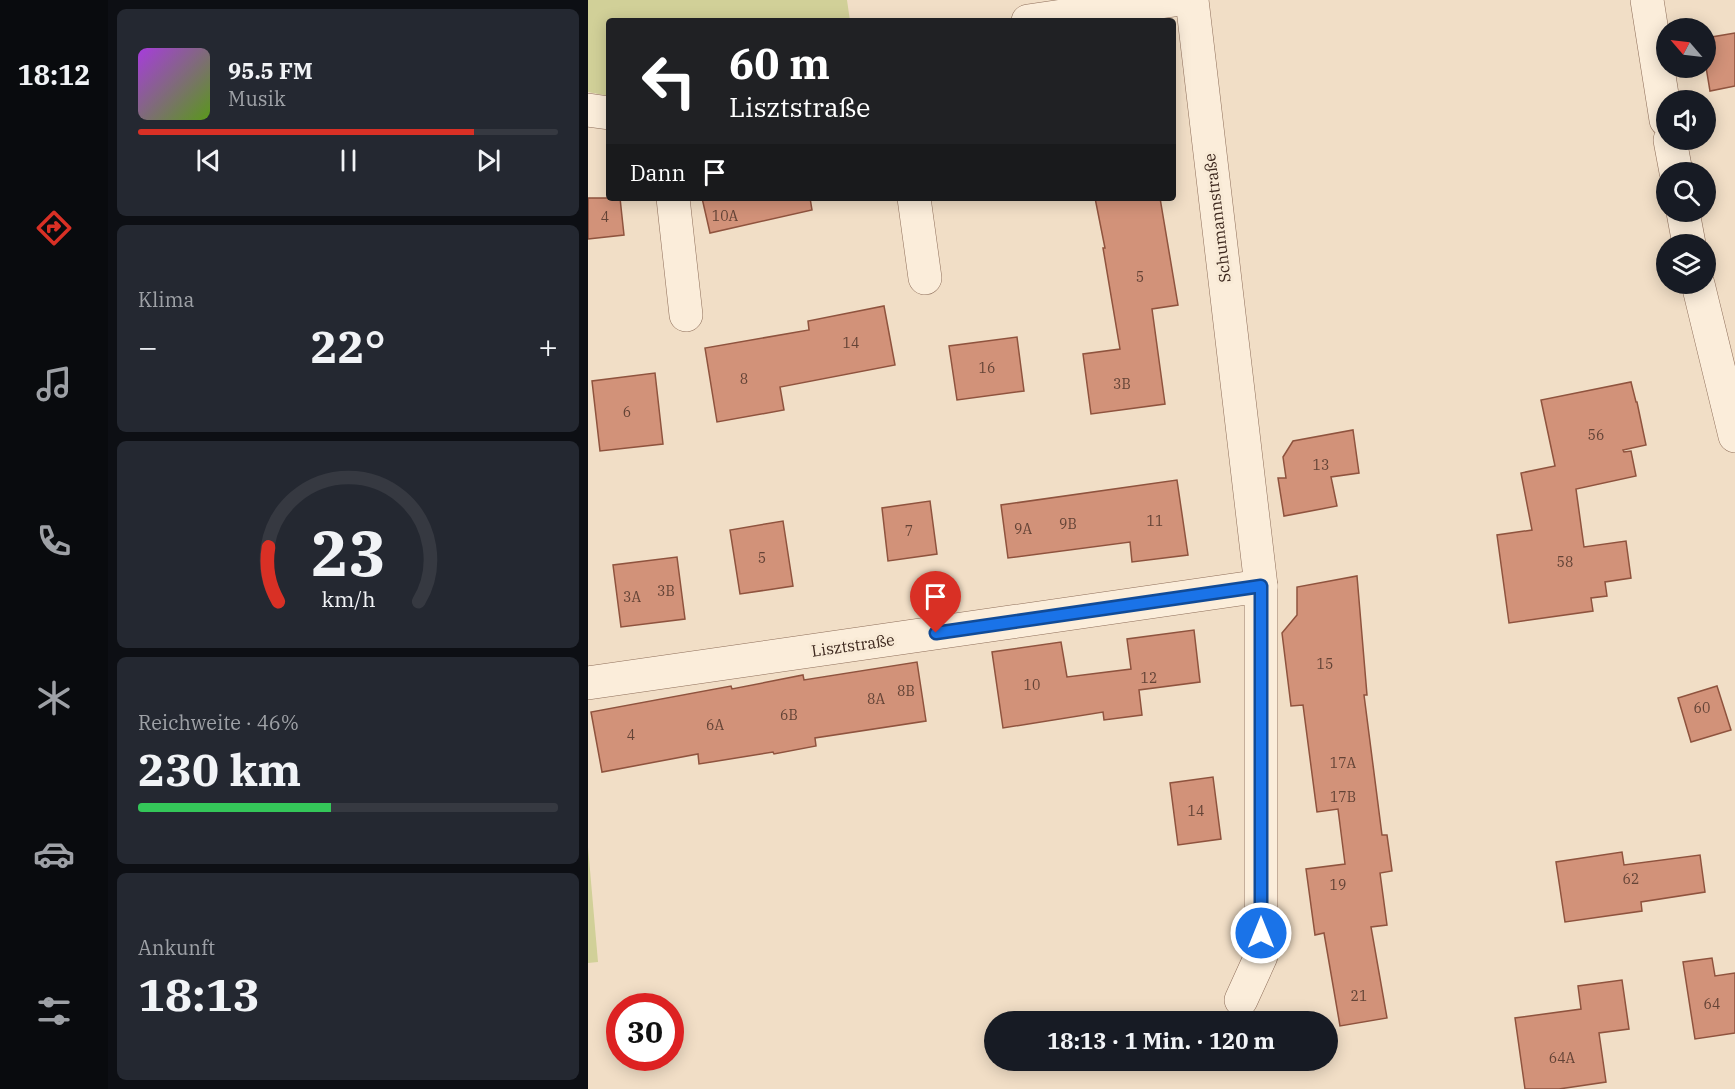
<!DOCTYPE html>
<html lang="de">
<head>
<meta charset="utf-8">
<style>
	:root { --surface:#171b24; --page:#242831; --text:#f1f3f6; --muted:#9ea1a6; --line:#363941; --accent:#d93025 }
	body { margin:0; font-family:"IBM Plex Serif",serif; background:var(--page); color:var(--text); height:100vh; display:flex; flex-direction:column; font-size:22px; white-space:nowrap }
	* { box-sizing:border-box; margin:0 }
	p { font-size:20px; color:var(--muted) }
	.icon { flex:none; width:33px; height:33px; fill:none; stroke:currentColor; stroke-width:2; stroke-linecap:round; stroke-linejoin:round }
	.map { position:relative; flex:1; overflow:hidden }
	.sheet { display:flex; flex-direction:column; gap:9px; padding:9px; background:#0d0f14; width:480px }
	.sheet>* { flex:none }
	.hud { position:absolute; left:18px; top:18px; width:570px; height:183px; border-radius:6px; box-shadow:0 3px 15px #0003; background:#202124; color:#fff; overflow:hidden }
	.needle { width:39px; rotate:298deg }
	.controls { position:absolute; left:1068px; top:18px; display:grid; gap:12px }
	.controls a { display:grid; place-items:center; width:60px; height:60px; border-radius:50%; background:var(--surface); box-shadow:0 3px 15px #0003; font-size:30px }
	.speed { position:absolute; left:18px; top:993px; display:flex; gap:12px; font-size:30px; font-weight:700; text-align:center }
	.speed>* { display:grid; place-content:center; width:78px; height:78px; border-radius:50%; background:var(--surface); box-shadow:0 3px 15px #0003; line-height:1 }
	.speed .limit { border:9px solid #d22; background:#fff; color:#111 }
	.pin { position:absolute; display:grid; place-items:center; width:51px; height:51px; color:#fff; margin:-62px -26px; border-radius:50% 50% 50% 0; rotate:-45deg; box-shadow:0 0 6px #0007 }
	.pin .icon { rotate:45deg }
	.me { position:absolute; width:66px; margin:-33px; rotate:0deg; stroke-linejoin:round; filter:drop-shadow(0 0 4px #0008) }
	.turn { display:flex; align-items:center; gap:21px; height:126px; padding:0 24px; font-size:27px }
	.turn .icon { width:78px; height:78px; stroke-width:2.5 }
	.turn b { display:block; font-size:42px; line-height:51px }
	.then { display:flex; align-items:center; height:57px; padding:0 24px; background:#0003; gap:12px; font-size:22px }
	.big { font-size:45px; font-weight:800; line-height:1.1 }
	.sheet .card { flex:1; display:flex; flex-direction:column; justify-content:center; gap:9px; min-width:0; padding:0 21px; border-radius:9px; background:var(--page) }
	.sheet .dial { align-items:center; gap:0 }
	.dial svg { height:156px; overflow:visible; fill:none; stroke:var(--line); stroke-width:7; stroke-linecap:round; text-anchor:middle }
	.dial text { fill:var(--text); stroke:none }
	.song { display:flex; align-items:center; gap:18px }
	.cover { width:72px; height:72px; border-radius:9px; background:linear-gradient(135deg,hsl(280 70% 55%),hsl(90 70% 35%)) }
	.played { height:6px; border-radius:3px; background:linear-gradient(90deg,var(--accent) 80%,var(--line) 80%) }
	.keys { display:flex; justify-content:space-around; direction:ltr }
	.heat { display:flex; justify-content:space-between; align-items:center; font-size:33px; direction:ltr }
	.charge { height:9px; border-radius:4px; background:linear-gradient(90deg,#34c759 46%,var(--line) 0) }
	.trip { position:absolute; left:396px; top:1011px; width:354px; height:60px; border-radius:30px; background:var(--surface); box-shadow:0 3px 15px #0003; font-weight:800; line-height:60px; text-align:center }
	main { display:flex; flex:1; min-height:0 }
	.dock { display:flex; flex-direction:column; width:108px; justify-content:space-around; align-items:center; background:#090b0e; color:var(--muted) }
	.dock .icon { width:42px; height:42px }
	.dock .active { color:var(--accent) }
	.dock b { font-size:27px; color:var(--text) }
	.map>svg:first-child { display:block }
	.green { fill:#d1d098 }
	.building { fill:#d29279; stroke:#8f533e; stroke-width:1.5 }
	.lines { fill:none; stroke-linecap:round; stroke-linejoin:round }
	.street-casing { stroke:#8e6e5a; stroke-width:34 }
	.street { stroke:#fbedda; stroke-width:33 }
	.route-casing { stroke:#114b97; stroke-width:15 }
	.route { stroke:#1a73e8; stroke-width:10 }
	.labels { text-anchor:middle; stroke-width:6; stroke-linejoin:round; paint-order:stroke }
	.number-label { font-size:14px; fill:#634336 }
	.street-label { font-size:16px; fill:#3e291f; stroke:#f8ead6 }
</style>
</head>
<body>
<main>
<nav class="dock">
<b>18:12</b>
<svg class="icon active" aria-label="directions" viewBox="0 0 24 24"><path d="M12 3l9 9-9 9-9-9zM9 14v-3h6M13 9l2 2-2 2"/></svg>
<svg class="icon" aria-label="music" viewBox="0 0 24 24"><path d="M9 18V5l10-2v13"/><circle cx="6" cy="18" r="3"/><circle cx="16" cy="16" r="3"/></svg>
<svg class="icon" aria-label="phone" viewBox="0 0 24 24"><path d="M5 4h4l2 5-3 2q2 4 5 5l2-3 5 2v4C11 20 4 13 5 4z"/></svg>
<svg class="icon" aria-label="climate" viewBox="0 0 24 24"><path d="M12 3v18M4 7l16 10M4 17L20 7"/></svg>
<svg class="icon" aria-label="car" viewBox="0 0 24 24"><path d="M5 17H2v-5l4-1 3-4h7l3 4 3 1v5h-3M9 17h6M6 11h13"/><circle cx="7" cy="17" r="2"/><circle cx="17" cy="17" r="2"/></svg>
<svg class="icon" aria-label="filters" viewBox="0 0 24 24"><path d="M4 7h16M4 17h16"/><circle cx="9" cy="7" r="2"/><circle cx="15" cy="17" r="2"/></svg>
</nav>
<section class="sheet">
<div class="card">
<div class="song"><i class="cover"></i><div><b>95.5 FM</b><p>Musik</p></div></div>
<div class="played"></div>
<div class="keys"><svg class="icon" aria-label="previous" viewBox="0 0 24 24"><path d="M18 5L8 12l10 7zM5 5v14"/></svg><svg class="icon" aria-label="pause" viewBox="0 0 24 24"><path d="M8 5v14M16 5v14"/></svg><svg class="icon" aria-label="next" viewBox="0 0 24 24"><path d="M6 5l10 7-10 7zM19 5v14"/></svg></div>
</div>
<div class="card"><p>Klima</p>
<div class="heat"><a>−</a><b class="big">22°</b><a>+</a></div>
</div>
<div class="card dial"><svg viewBox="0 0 100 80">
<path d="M14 69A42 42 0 1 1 86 69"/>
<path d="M14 69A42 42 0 0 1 9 41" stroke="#d93025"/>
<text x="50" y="56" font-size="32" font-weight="700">23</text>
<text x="50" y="72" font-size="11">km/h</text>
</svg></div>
<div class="card"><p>Reichweite · 46%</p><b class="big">230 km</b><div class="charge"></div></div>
<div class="card"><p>Ankunft</p><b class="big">18:13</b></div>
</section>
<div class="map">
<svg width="1147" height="1089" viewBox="0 0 1147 1089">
	<rect width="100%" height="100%" fill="#f1dec6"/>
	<g class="green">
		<path d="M0,0H259L262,21H21V96L0,92Z"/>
		<path d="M0,847L10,962L0,963Z"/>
	</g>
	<g class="building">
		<path d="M1147,33V86L1122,91L1118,67V38Z"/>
		<path d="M0,198H32L36,235L0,239Z"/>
		<path d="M114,198H222L224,210L122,233Z"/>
		<path d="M507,198H572L590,305L564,309L577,404L503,414L495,354L532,349L515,248H517Z"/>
		<path d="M296,306L307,365L192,387L196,410L129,422L117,348L221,330L220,321Z"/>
		<path d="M429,337L436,391L369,400L361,346Z"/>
		<path d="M67,373L75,444L12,451L4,381Z"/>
		<path d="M1043,382L1048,402H1049L1058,445L1035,450L1036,452L1043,451L1048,476L988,489L996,547L1038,541L1043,578L1017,582L1019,596L1003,598L1005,611L921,623L909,535L944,530L933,473L967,466L953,400Z"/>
		<path d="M765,430L771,473L743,477L749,506L696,516L690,478H698L695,457L705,441Z"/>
		<path d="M589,480L600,555L544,562L542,542L420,558L413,505Z"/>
		<path d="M342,501L349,554L300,561L294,508Z"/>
		<path d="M195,521L205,586L152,594L142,530Z"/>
		<path d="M89,557L97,619L33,627L25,565Z"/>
		<path d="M769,576L779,695H776L794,835H799L804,871L792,873L799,925L783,927L799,1018L752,1026L736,933L727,935L718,869L757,864L750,809L729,812L715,705L703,706L694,633L709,615V587Z"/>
		<path d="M606,630L612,682L551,690L554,715L516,720L515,712L415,728L404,652L473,642L479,677L543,669L539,639Z"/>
		<path d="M329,662L338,721L227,738L228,746L186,754L185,752L111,764L110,754L14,772L3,712L143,686L144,689L215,675L216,680Z"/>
		<path d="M1129,686L1143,730L1103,742L1090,698Z"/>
		<path d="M625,777L633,839L590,845L582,783Z"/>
		<path d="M1034,852L1036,865L1112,855L1117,892L1053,902L1054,911L977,922L968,862Z"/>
		<path d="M1124,958L1127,976L1147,973V1033L1107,1039L1095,962Z"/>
		<path d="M1034,980L1041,1029L1011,1033L1018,1082L971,1089H937L927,1018L993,1009L990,986Z"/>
	</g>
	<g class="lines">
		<g class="street-casing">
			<g id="street">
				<path d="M604,0L673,586V956L653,1000"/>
				<path d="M1059,0L1078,120"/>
				<path d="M440,21L586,0"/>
				<path d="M0,110L21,113"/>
				<path d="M1082,140L1088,172"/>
				<path d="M85,198L98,315"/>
				<path d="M326,198L337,278"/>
				<path d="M1095,212L1101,244"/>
				<path d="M1110,284L1147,436"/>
				<path d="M0,683L673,586"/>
			</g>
		</g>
		<use href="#street" class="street"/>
	</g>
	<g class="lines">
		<g class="route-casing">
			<path id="route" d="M348,633L673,586V933"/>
		</g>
		<use href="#route" class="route"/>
	</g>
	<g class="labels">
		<g class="number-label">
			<text x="137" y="221">10A</text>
			<text x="17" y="222">4</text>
			<text x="552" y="282">5</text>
			<text x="263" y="348">14</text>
			<text x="399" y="373">16</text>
			<text x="156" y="384">8</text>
			<text x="534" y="389">3B</text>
			<text x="39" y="417">6</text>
			<text x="1008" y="440">56</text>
			<text x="733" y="470">13</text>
			<text x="567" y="526">11</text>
			<text x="480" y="529">9B</text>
			<text x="435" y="534">9A</text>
			<text x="321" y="536">7</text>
			<text x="174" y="563">5</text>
			<text x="977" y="567">58</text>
			<text x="78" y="596">3B</text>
			<text x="44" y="602">3A</text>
			<text x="737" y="669">15</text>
			<text x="561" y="683">12</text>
			<text x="444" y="690">10</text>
			<text x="318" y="696">8B</text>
			<text x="288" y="704">8A</text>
			<text x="1114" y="713">60</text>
			<text x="201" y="720">6B</text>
			<text x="127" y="730">6A</text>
			<text x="43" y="740">4</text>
			<text x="755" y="768">17A</text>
			<text x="755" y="802">17B</text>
			<text x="608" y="816">14</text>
			<text x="1043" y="884">62</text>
			<text x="750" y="890">19</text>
			<text x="771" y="1001">21</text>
			<text x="1124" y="1009">64</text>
			<text x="974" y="1063">64A</text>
		</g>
		<g class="street-label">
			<text transform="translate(629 218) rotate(-97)" y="6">Schumannstraße</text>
			<text transform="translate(265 645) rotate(-8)" y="6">Lisztstraße</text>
		</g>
	</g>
</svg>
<div class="controls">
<a><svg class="needle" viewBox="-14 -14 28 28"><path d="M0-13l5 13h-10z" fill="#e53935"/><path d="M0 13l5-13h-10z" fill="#9ea1a6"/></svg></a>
<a><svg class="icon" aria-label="sound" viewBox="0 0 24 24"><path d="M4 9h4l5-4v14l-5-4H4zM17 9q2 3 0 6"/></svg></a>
<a><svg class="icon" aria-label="search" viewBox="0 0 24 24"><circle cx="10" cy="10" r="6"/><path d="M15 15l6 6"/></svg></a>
<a><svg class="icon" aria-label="layers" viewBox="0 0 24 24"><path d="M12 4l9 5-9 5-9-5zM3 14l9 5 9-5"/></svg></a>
</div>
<div class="speed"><div class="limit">30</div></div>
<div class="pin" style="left:348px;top:633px;background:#d93025"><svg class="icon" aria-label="arrive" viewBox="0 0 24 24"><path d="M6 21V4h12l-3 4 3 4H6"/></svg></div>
<svg class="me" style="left:673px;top:933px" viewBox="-20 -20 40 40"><circle r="17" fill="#1a73e8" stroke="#fff" stroke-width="3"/><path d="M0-11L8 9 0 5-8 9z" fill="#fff"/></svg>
<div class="trip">18:13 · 1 Min. · 120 m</div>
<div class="hud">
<div class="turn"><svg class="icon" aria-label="left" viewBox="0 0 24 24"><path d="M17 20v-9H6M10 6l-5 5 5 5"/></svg><div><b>60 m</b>Lisztstraße</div></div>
<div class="then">Dann<svg class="icon" aria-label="arrive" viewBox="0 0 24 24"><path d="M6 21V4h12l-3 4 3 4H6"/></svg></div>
</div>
</div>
</main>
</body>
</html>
